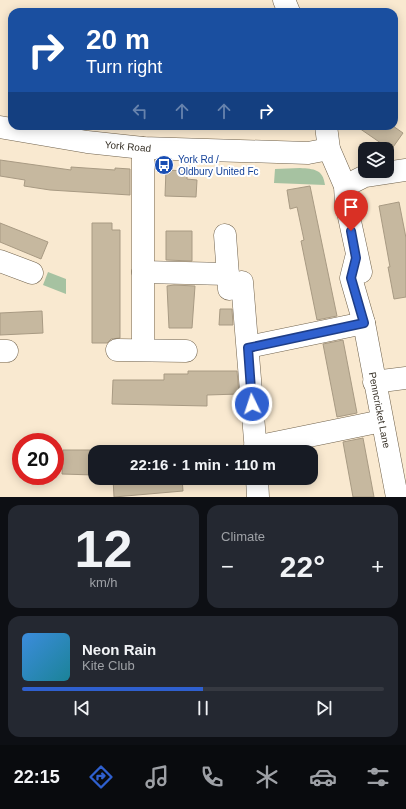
<!DOCTYPE html>
<html lang="en">
<head>
<meta charset="utf-8">
<style>
	:root { --surface:#171b24; --page:#242831; --text:#f1f3f6; --muted:#9ea1a6; --line:#363941; --accent:#2f60cf }
	body { margin:0; font-family:Helvetica,sans-serif; background:var(--page); color:var(--text); height:100vh; display:flex; flex-direction:column; font-size:15px; white-space:nowrap }
	* { box-sizing:border-box; margin:0 }
	p { font-size:13px; color:var(--muted) }
	.icon { flex:none; width:22px; height:22px; fill:none; stroke:currentColor; stroke-width:2; stroke-linecap:round; stroke-linejoin:round }
	.map { position:relative; height:497px; overflow:hidden }
	.drawer { display:flex; flex-direction:column; gap:8px; padding:8px; background:#0d0f14; flex:1 }
	.drawer>* { flex:none }
	.hud { position:absolute; left:8px; top:8px; width:390px; height:122px; border-radius:12px; box-shadow:0 2px 10px #0003; background:#1a4fa0; color:#fff; overflow:hidden }
	.fabs { position:absolute; left:358px; top:142px; display:grid; gap:8px }
	.fabs a { display:grid; place-items:center; width:36px; height:36px; border-radius:8px; background:var(--surface); box-shadow:0 2px 10px #0003; font-size:20px }
	.speed { position:absolute; left:12px; top:433px; display:flex; gap:8px; font-size:20px; font-weight:700; text-align:center }
	.speed>* { display:grid; place-content:center; width:52px; height:52px; border-radius:50%; background:var(--surface); box-shadow:0 2px 10px #0003; line-height:1 }
	.speed .limit { border:6px solid #d22; background:#fff; color:#111 }
	.pin { position:absolute; display:grid; place-items:center; width:34px; height:34px; color:#fff; margin:-41px -17px; border-radius:50% 50% 50% 0; rotate:-45deg; box-shadow:0 0 4px #0007 }
	.pin .icon { rotate:45deg }
	.me { position:absolute; width:44px; margin:-22px; rotate:356deg; stroke-linejoin:round; filter:drop-shadow(0 0 3px #0008) }
	.turn { display:flex; align-items:center; gap:14px; height:84px; padding:0 12px; font-size:18px }
	.turn .icon { width:52px; height:52px; stroke-width:2.5 }
	.turn b { display:block; font-size:28px; line-height:34px }
	.lanes { display:flex; align-items:center; height:38px; padding:0 12px; background:#0003; justify-content:center; gap:20px; direction:ltr }
	.lanes .off { opacity:.35 }
	.big { font-size:30px; font-weight:700; line-height:1.1 }
	.drawer .card { flex:1; display:flex; flex-direction:column; justify-content:center; gap:6px; min-width:0; padding:0 14px; border-radius:12px; background:var(--page) }
	.drawer .dial { align-items:center; gap:0 }
	.dial b { font-size:52px; line-height:1 }
	.song { display:flex; align-items:center; gap:12px }
	.cover { width:48px; height:48px; border-radius:6px; background:linear-gradient(135deg,hsl(210 70% 55%),hsl(190 70% 35%)) }
	.played { height:4px; border-radius:2px; background:linear-gradient(90deg,var(--accent) 50%,var(--line) 50%) }
	.keys { display:flex; justify-content:space-around; direction:ltr }
	.heat { display:flex; justify-content:space-between; align-items:center; font-size:22px; direction:ltr }
	.drawer .tiles { flex:1; display:grid; gap:8px; grid-template-columns:1fr 1fr }
	.card:last-child { grid-column:span 2 }
	.trip { position:absolute; left:88px; top:445px; width:230px; height:40px; border-radius:12px; background:var(--surface); box-shadow:0 2px 10px #0003; font-weight:700; line-height:40px; text-align:center }
	.tab-bar { display:flex; height:64px; justify-content:space-around; align-items:center; background:#090b0e; color:var(--muted) }
	.tab-bar .icon { width:28px; height:28px }
	.tab-bar .active { color:var(--accent) }
	.tab-bar b { font-size:18px; color:var(--text) }
	.map>svg:first-child { display:block }
	.green { fill:#a6c2a1 }
	.building { fill:#c6b89f; stroke:#a89a83 }
	.lines { fill:none; stroke-linecap:round; stroke-linejoin:round }
	.minor-casing { stroke:#70624c; stroke-width:23 }
	.minor { stroke:#fff; stroke-width:22 }
	.route-casing { stroke:#1f3e87; stroke-width:10 }
	.route { stroke:#2f60cf; stroke-width:7 }
	.labels { text-anchor:middle; stroke-width:4; stroke-linejoin:round; paint-order:stroke }
	.street-label { font-size:10px; fill:#352f25; stroke:#fff }
	.transit-label { font-size:10px; fill:#164399; stroke:#fff; text-anchor:start }
</style>
</head>
<body>
<div class="map">
<svg width="406" height="497" viewBox="0 0 406 497">
	<rect width="100%" height="100%" fill="#f9e9d0"/>
	<g class="green">
		<path d="M300,168C314,169 323,169 325,185L274,183L275,169Z"/>
		<path d="M48,272L66,279V294L43,285Z"/>
	</g>
	<g class="building">
		<path d="M356,126H393L403,133L391,150Z"/>
		<path d="M0,160L71,170V167L115,170V168L130,169V195L50,190L24,186L25,180L0,176Z"/>
		<path d="M166,170L187,171V179L197,180L196,197L165,196Z"/>
		<path d="M310,186L337,316L317,320L301,241L304,240L297,207L290,209L287,190Z"/>
		<path d="M399,202L406,238V297L394,299L388,267H390L379,206Z"/>
		<path d="M0,223L48,242L41,259L0,242Z"/>
		<path d="M92,223H112V230H120V338L111,339L107,343H92Z"/>
		<path d="M166,231H192V261L166,260Z"/>
		<path d="M174,285L195,286L192,328H169L167,286Z"/>
		<path d="M220,309H232L233,325H219Z"/>
		<path d="M42,311L43,333L0,335V313Z"/>
		<path d="M343,340L357,413L337,417L323,344Z"/>
		<path d="M188,371H237L239,394L207,395V406L112,404L113,380H164V374H188Z"/>
		<path d="M363,438L374,497H353L343,442Z"/>
		<path d="M63,450H94V475L62,474Z"/>
		<path d="M113,478H182L183,491L114,497Z"/>
	</g>
	<g class="lines">
		<g class="minor-casing">
			<g id="minor">
				<path d="M284,0L289,12"/>
				<path d="M326,126L329,149L345,186L346,203L361,272"/>
				<path d="M0,127L87,142L143,148L308,153L329,149"/>
				<path d="M143,148V349"/>
				<path d="M345,186L365,176L406,170"/>
				<path d="M225,235L229,289"/>
				<path d="M356,258L351,278L364,323L397,497"/>
				<path d="M0,261L32,273"/>
				<path d="M143,272L228,274"/>
				<path d="M242,282L256,452"/>
				<path d="M248,347L364,323"/>
				<path d="M117,350L186,351"/>
				<path d="M0,351H7"/>
				<path d="M374,382L406,378"/>
				<path d="M255,447L382,421"/>
				<path d="M257,478L258,497"/>
			</g>
		</g>
		<use href="#minor" class="minor"/>
	</g>
	<g class="lines">
		<g class="route-casing">
			<path id="route" d="M252,404L248,348L364,323L351,278L356,258L351,231"/>
		</g>
		<use href="#route" class="route"/>
	</g>
	<defs>
		<g id="bus-disc" transform="scale(1)"><circle r="9.5" fill="#1a4fb4" stroke="#fff"/><path d="M-5-6H5V4H4V6H2V4H-2V6H-4V4H-5ZM-3.5-4V0h7V-4ZM-3.5 1.2v1.5H-2V1.2ZM2 1.2v1.5H3.5V1.2Z" fill="#fff"/></g>
	</defs>
	<g fill-rule="evenodd">
		<use href="#bus-disc" x="164" y="165"/>
	</g>
	<g class="labels">
		<g class="street-label">
			<text transform="translate(128 146) rotate(5)" y="4">York Road</text>
			<text transform="translate(380 410) rotate(79)" y="4">Penncricket Lane</text>
		</g>
		<g class="transit-label">
			<text x="178" y="163">York Rd /<tspan x="178" dy="12">Oldbury United Fc</tspan></text>
		</g>
	</g>
</svg>
<div class="fabs">
<a><svg class="icon" aria-label="layers" viewBox="0 0 24 24"><path d="M12 4l9 5-9 5-9-5zM3 14l9 5 9-5"/></svg></a>
</div>
<div class="speed"><div class="limit">20</div></div>
<div class="pin" style="left:351px;top:231px;background:#d93025"><svg class="icon" aria-label="arrive" viewBox="0 0 24 24"><path d="M6 21V4h12l-3 4 3 4H6"/></svg></div>
<svg class="me" style="left:252px;top:404px" viewBox="-20 -20 40 40"><circle r="17" fill="#2f60cf" stroke="#fff" stroke-width="3"/><path d="M0-11L8 9 0 5-8 9z" fill="#fff"/></svg>
<div class="trip">22:16 · 1 min · 110 m</div>
<div class="hud">
<div class="turn"><svg class="icon" aria-label="right" viewBox="0 0 24 24"><path d="M7 20v-9h11M14 6l5 5-5 5"/></svg><div><b>20 m</b>Turn right</div></div>
<div class="lanes"><svg class="icon off" aria-label="left" viewBox="0 0 24 24"><path d="M17 20v-9H6M10 6l-5 5 5 5"/></svg><svg class="icon off" aria-label="ahead" viewBox="0 0 24 24"><path d="M12 20V5M6 11l6-6 6 6"/></svg><svg class="icon off" aria-label="ahead" viewBox="0 0 24 24"><path d="M12 20V5M6 11l6-6 6 6"/></svg><svg class="icon" aria-label="right" viewBox="0 0 24 24"><path d="M7 20v-9h11M14 6l5 5-5 5"/></svg></div>
</div>
</div>
<section class="drawer">
<div class="tiles">
<div class="card dial"><b>12</b><p>km/h</p></div>
<div class="card"><p>Climate</p>
<div class="heat"><a>−</a><b class="big">22°</b><a>+</a></div>
</div>
<div class="card">
<div class="song"><i class="cover"></i><div><b>Neon Rain</b><p>Kite Club</p></div></div>
<div class="played"></div>
<div class="keys"><svg class="icon" aria-label="previous" viewBox="0 0 24 24"><path d="M18 5L8 12l10 7zM5 5v14"/></svg><svg class="icon" aria-label="pause" viewBox="0 0 24 24"><path d="M8 5v14M16 5v14"/></svg><svg class="icon" aria-label="next" viewBox="0 0 24 24"><path d="M6 5l10 7-10 7zM19 5v14"/></svg></div>
</div>
</div>
</section>
<nav class="tab-bar">
<b>22:15</b>
<svg class="icon active" aria-label="directions" viewBox="0 0 24 24"><path d="M12 3l9 9-9 9-9-9zM9 14v-3h6M13 9l2 2-2 2"/></svg>
<svg class="icon" aria-label="music" viewBox="0 0 24 24"><path d="M9 18V5l10-2v13"/><circle cx="6" cy="18" r="3"/><circle cx="16" cy="16" r="3"/></svg>
<svg class="icon" aria-label="phone" viewBox="0 0 24 24"><path d="M5 4h4l2 5-3 2q2 4 5 5l2-3 5 2v4C11 20 4 13 5 4z"/></svg>
<svg class="icon" aria-label="climate" viewBox="0 0 24 24"><path d="M12 3v18M4 7l16 10M4 17L20 7"/></svg>
<svg class="icon" aria-label="car" viewBox="0 0 24 24"><path d="M5 17H2v-5l4-1 3-4h7l3 4 3 1v5h-3M9 17h6M6 11h13"/><circle cx="7" cy="17" r="2"/><circle cx="17" cy="17" r="2"/></svg>
<svg class="icon" aria-label="filters" viewBox="0 0 24 24"><path d="M4 7h16M4 17h16"/><circle cx="9" cy="7" r="2"/><circle cx="15" cy="17" r="2"/></svg>
</nav>
</body>
</html>
